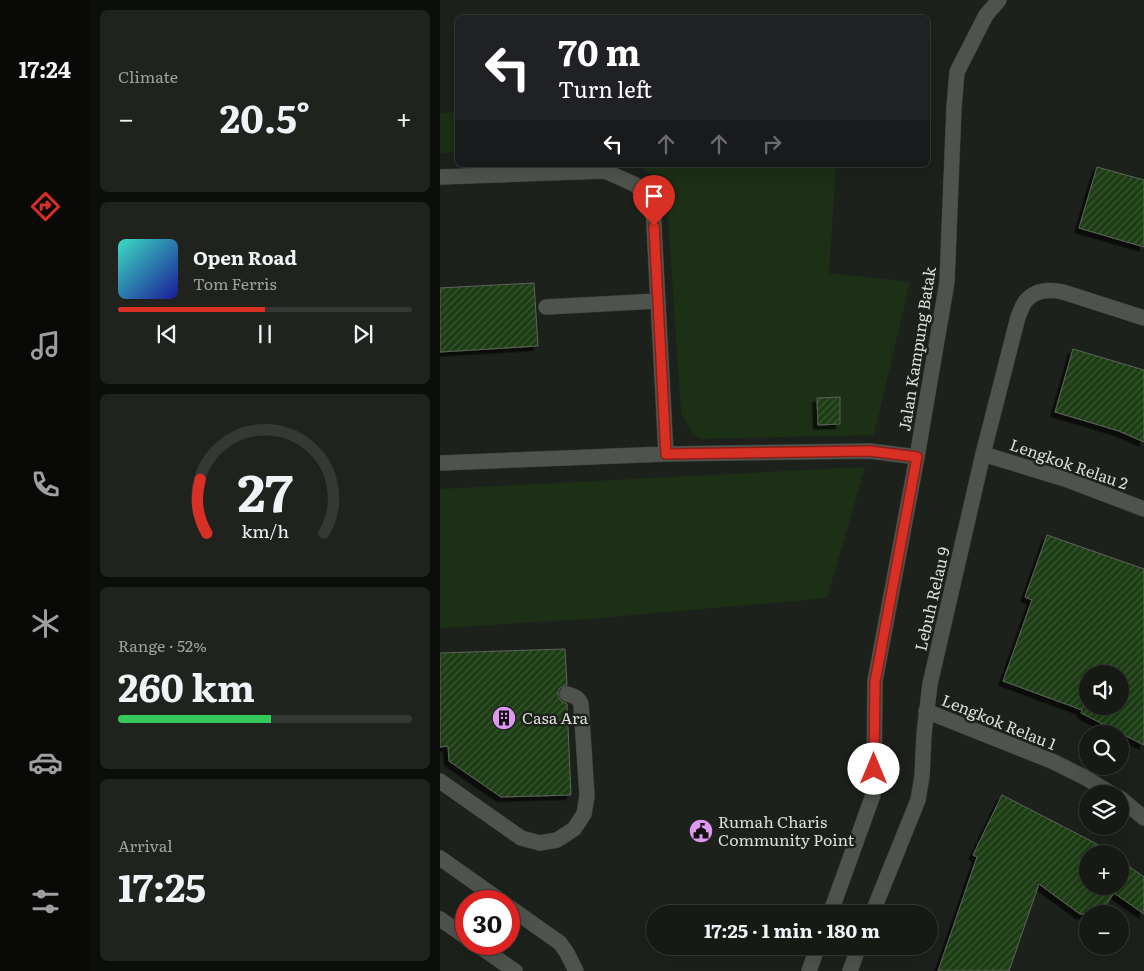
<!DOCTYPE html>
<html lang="en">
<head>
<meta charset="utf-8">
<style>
	:root { --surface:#161914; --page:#1f221d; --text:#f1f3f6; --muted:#9ea0a0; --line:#353834; --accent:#d93025 }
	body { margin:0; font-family:Literata,serif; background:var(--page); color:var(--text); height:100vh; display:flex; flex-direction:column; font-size:19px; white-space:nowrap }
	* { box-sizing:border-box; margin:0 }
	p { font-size:16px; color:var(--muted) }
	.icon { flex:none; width:28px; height:28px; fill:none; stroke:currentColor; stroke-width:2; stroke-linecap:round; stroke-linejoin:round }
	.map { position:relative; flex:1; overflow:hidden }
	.sheet { display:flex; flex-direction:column; gap:10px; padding:10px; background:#0c0e0b; width:350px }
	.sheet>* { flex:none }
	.guide { position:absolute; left:15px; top:15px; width:475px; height:152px; border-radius:8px; box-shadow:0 5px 20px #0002,0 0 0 1px var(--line); background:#202124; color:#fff; overflow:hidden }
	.controls { position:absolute; left:639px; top:665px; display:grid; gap:10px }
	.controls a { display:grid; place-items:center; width:50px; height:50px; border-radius:50%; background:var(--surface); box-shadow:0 5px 20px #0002,0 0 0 1px var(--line); font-size:25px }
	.speed { position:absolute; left:15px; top:890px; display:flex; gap:10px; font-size:25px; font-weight:700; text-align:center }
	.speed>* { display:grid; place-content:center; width:65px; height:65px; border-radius:50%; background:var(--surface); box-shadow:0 5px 20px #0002,0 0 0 1px var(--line); line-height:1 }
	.speed .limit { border:8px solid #d22; background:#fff; color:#111 }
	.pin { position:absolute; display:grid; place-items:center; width:42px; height:42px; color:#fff; margin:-51px -21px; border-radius:50% 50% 50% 0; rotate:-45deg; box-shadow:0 0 5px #0007 }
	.pin .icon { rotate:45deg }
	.me { position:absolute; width:55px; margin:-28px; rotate:0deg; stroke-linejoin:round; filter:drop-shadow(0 0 4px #0008) }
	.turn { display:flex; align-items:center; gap:18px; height:105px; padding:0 20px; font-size:22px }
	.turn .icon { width:65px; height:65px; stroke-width:2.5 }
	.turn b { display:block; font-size:35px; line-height:42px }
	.lanes { display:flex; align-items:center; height:48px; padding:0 20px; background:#0003; justify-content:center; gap:25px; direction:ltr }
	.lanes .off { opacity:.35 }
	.big { font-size:38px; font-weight:700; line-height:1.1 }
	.sheet .card { flex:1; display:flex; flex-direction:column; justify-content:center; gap:8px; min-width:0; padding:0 18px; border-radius:8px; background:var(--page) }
	.sheet .dial { align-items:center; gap:0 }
	.dial svg { height:130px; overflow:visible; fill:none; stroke:var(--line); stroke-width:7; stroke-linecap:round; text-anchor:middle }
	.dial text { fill:var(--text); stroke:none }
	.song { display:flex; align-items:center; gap:15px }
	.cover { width:60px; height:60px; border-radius:8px; background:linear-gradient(135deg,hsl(170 70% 55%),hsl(240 70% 35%)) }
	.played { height:5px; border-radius:2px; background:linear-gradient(90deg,var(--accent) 50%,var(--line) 50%) }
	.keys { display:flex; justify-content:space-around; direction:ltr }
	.heat { display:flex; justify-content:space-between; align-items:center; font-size:28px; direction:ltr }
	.charge { height:8px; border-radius:4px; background:linear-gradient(90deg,#34c759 52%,var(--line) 0) }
	.trip { position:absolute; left:206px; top:905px; width:292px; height:50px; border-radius:25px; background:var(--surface); box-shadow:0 5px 20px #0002,0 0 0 1px var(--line); font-weight:700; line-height:50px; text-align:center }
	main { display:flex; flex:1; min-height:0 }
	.menu { display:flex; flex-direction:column; width:90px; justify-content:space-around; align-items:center; background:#090a08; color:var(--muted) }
	.menu .icon { width:35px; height:35px }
	.menu .active { color:var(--accent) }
	.menu b { font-size:22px; color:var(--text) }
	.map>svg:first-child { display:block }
	.grass { fill:#1c3016 }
	.building { fill:url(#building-hatch); stroke:#5d635c; fill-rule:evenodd; filter:url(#shadow) }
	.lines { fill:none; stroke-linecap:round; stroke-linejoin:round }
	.service-casing { stroke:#3a3d39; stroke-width:16 }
	.minor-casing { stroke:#3a3d39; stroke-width:16 }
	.service { stroke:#4e544d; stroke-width:15 }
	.minor { stroke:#4e544d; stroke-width:15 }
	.route-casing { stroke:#8d1f18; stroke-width:12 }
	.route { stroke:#d93025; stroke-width:9 }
	.labels { text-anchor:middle; stroke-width:5; stroke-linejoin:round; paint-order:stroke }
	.street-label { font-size:16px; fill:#daddd9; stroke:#1d211b }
	.poi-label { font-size:16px; fill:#daddd9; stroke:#1d211b; text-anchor:start }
</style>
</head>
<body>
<main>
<nav class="menu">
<b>17:24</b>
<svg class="icon active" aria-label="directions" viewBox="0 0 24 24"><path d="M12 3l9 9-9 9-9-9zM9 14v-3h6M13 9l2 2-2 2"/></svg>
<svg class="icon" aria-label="music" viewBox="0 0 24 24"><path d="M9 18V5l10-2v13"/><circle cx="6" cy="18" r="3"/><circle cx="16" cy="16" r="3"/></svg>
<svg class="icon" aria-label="phone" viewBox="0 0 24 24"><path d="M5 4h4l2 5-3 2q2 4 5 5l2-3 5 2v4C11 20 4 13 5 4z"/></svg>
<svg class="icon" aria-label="climate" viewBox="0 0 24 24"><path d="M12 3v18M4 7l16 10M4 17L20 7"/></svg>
<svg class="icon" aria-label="car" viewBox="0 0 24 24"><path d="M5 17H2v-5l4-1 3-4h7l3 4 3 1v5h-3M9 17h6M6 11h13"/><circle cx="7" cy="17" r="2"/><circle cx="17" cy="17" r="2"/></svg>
<svg class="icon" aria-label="filters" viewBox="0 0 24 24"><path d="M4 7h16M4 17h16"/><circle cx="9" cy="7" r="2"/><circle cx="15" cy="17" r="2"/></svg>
</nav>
<section class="sheet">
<div class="card"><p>Climate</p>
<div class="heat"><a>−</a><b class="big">20.5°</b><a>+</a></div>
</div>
<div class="card">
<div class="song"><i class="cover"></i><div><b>Open Road</b><p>Tom Ferris</p></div></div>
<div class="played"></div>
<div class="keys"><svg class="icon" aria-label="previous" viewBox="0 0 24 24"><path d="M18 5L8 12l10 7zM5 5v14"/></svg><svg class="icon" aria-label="pause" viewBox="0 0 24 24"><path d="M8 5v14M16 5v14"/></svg><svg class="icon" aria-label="next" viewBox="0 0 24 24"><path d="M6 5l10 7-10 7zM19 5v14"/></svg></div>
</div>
<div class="card dial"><svg viewBox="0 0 100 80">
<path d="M14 69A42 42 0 1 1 86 69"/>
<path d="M14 69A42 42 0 0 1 10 36" stroke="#d93025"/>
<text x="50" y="56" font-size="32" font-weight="700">27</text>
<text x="50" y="72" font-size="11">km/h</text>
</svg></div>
<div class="card"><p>Range · 52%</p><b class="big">260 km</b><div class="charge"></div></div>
<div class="card"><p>Arrival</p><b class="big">17:25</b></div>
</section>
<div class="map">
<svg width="704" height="971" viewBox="0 0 704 971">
	<defs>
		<pattern id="building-hatch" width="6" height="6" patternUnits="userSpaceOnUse" patternTransform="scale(1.25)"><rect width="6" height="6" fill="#1d3d13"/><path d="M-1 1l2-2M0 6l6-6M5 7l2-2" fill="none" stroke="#3d5935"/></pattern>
		<filter id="shadow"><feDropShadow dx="-4.5" dy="4.5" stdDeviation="0" flood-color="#0009"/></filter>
	</defs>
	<rect width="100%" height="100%" fill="#1d211b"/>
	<g class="grass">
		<path d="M17,112V152L0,153V113Z"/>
		<path d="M197,165H396L389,273L470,282L434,435L261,439L251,431L241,413L227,199L210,173Z"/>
		<path d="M425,467L387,598L148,619L0,628V489Z"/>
	</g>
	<g class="building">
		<path d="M657,167L704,180V247L639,228Z"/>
		<path d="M94,283L98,346L0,352V288Z"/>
		<path d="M633,349L704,370V442L679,431L615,412Z"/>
		<path d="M400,397V424L378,425L377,398Z"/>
		<path d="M607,535L704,569V745L641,713L642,710L563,681L592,600L585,597ZM648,674H680V706H648Z"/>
		<path d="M125,649L127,685L120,688L118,692V696L121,701L127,704L131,795L61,797L9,761L8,746L0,747V653Z"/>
		<path d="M562,795L657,844L671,854H648V886H680V860L704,877V914L674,893L660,914H640L599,884L569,971H498L537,857L533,855Z"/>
	</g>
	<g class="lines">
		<g class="service-casing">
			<g id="service">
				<path d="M0,177L165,171L196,185L213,207L226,454L0,463"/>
				<path d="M106,307L218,301"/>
				<path d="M226,454L430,451L477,457"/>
				<path d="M0,781L81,838L100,843L117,840L134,829L144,814L147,796L141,704C138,697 134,696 127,694"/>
			</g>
		</g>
		<g class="minor-casing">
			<g id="minor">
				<path d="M543,454L625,479L704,509"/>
				<path d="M486,711L614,762L646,778L672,794"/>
				<path d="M680,798L704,818"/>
				<path d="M0,858L61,901"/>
				<path d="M69,907L120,943L127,953L136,971"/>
				<path d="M390,914L433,795L434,786L435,681L477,457L507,282L514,107L517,72L546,15L559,0"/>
				<path d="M432,914L478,800L482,776L484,734L490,684L543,454L578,317C580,313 582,306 585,302C594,290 609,289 623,292L704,318"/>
				<path d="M0,919L26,937"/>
				<path d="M36,944L75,971"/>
				<path d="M369,971L378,946"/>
				<path d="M410,971L419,946"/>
			</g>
		</g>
		<use href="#service" class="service"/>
		<use href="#minor" class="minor"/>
	</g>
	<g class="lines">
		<g class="route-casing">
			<path id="route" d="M214,226L226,454L430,451L477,457L435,682L434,769"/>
		</g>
		<use href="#route" class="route"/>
	</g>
	<defs>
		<g id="building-disc" transform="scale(1.25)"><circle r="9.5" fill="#de98f2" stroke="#1d211b"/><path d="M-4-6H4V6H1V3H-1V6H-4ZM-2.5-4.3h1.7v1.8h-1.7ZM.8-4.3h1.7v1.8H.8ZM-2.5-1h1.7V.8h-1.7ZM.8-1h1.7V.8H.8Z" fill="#111"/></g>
		<g id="civic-disc" transform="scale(1.25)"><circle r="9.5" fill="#de98f2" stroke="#1d211b"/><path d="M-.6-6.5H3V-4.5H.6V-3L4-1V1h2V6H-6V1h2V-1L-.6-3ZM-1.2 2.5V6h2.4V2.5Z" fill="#111"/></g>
	</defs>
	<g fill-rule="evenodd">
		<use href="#building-disc" x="64" y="718"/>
		<use href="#civic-disc" x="261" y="831"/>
	</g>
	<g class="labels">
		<g class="street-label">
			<text transform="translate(477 349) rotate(-81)" y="6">Jalan Kampung Batak</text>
			<text transform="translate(629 464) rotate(19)" y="6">Lengkok Relau 2</text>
			<text transform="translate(492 599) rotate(-77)" y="6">Lebuh Relau 9</text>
			<text transform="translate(559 722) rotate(22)" y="6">Lengkok Relau 1</text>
		</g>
		<g class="poi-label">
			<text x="82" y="724">Casa Ara</text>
			<text x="278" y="828">Rumah Charis<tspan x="278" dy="18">Community Point</tspan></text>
		</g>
	</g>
</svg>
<div class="controls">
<a><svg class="icon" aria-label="sound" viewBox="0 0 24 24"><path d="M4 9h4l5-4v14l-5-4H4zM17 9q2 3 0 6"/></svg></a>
<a><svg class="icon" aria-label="search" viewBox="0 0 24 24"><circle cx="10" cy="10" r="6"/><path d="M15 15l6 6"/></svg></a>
<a><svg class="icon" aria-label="layers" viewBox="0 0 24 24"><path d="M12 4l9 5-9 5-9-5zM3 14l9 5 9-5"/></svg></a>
<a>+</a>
<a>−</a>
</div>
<div class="speed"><div class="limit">30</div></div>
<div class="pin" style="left:214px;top:226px;background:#d93025"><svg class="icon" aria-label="arrive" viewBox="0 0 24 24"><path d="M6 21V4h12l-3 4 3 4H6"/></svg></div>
<svg class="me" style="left:434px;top:769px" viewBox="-20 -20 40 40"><circle r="19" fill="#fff"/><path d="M0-13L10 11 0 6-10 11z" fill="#d93025"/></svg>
<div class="trip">17:25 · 1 min · 180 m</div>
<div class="guide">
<div class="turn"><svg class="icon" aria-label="left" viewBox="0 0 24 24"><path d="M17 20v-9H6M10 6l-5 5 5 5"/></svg><div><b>70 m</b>Turn left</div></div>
<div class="lanes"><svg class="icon" aria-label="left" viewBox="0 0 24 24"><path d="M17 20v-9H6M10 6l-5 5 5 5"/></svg><svg class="icon off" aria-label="ahead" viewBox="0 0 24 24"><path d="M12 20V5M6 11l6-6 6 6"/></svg><svg class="icon off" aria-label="ahead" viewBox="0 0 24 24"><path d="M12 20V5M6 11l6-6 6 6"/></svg><svg class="icon off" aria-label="right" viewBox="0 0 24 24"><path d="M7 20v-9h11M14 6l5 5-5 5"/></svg></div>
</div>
</div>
</main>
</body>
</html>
